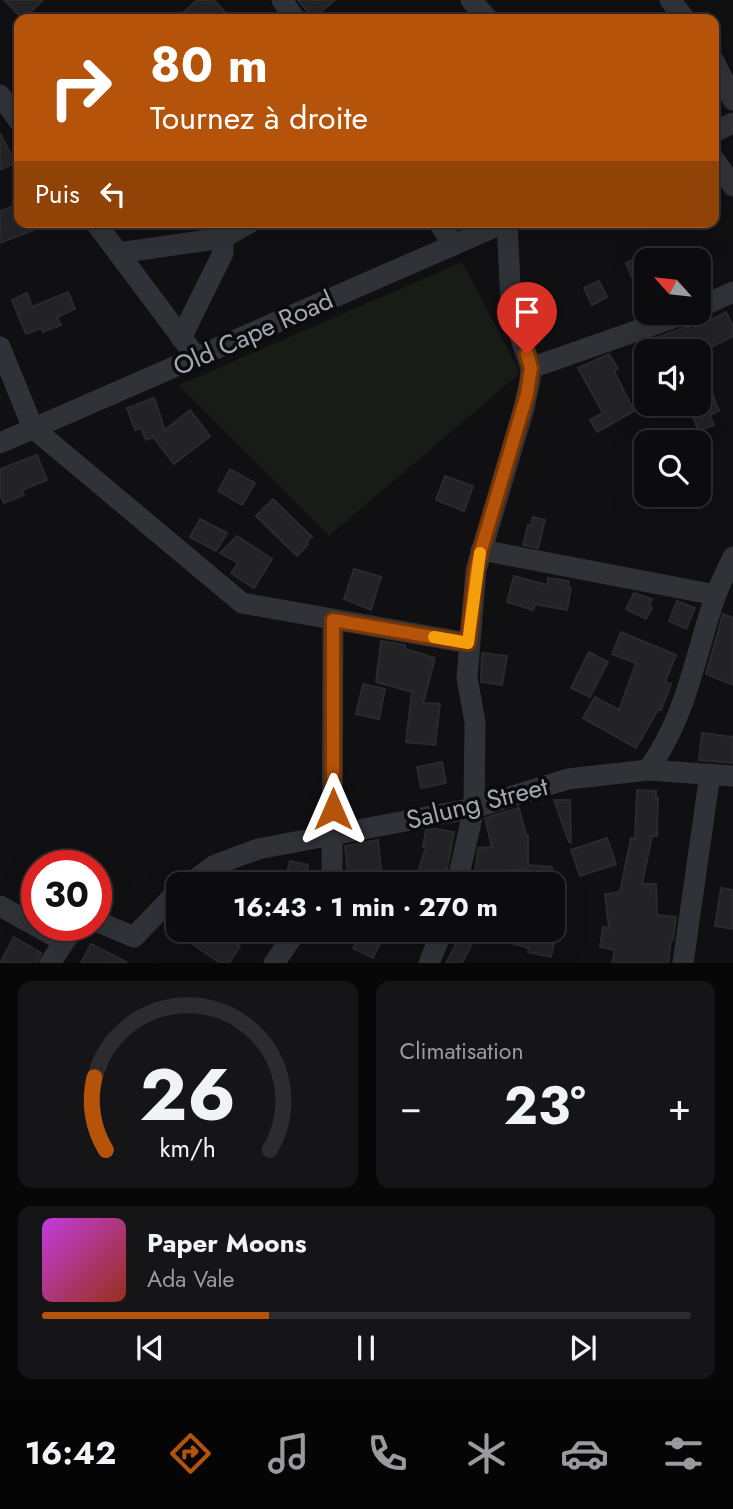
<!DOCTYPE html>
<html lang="fr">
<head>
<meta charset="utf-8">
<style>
	:root { --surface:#0c0c0e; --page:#151517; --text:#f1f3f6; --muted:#9a9b9e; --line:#2c2c2e; --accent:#b45309 }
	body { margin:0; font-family:Jost,sans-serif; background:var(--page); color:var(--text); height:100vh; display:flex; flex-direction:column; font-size:26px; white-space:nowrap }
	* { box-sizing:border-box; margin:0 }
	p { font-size:23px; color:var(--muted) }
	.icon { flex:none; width:38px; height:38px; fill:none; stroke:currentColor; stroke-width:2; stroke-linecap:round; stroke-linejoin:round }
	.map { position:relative; height:963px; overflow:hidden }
	.side { display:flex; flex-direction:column; gap:18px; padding:18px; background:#070708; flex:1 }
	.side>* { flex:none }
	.hud { position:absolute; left:14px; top:14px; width:705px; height:214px; border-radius:14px; box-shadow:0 7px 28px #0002,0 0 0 2px var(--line); background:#b45309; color:#fff; overflow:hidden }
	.needle { width:46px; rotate:297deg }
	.controls { position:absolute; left:634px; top:248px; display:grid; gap:14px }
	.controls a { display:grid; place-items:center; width:77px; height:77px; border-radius:14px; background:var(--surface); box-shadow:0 7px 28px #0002,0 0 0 2px var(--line); font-size:35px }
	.speed { position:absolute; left:21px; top:850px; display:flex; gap:14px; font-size:35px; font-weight:700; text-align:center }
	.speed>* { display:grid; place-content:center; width:91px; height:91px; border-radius:50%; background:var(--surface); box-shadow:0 7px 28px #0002,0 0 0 2px var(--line); line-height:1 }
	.speed .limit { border:10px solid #d22; background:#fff; color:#111 }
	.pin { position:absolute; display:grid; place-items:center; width:60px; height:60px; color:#fff; margin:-72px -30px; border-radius:50% 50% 50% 0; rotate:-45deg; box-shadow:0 0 7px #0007 }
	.pin .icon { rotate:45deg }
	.me { position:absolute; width:77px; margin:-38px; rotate:0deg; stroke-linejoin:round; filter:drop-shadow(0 0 5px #0008) }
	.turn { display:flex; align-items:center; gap:24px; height:147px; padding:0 21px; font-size:32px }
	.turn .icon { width:91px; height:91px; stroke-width:2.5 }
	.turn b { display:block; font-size:49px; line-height:60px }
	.then { display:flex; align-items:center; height:66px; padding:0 21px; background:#0003; gap:14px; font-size:26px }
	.big { font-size:52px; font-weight:700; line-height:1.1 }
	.side .card { flex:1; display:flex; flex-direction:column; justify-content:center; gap:10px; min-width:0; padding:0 24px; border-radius:14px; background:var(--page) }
	.side .dial { align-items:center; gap:0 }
	.dial svg { height:182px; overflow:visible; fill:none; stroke:var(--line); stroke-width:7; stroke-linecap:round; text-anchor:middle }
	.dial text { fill:var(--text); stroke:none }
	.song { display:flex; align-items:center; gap:21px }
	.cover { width:84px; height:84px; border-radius:10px; background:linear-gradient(135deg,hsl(290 70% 55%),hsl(10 70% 35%)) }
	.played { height:7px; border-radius:4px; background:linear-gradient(90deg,var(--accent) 35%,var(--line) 35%) }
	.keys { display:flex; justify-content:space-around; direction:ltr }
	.heat { display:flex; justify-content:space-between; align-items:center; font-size:38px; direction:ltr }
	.side .tiles { flex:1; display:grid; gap:18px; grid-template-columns:1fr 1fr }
	.card:last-child { grid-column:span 2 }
	.trip { position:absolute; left:166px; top:872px; width:399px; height:70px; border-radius:14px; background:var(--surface); box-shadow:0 7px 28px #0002,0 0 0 2px var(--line); font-weight:700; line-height:70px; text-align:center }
	.dock { display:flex; height:112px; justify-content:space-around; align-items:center; background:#050506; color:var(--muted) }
	.dock .icon { width:49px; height:49px }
	.dock .on { color:var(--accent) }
	.dock b { font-size:32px; color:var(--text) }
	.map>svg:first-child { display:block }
	.green { fill:#171c17 }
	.building { fill:#232326; stroke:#2a2a2e; stroke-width:2 }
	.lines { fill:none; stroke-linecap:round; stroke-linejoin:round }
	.minor { stroke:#313237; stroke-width:21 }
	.route-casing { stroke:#753606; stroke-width:18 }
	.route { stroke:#b45309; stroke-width:12 }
	.slow { stroke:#f59e0b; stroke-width:12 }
	.labels { text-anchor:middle; stroke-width:7; stroke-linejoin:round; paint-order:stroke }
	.street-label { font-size:26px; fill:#a2a7b2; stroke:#0b0b0d }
</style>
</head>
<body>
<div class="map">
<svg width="733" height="963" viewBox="0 0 733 963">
	<rect width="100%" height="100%" fill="#101012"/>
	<path class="green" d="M462,262L520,373L329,536L179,385Z"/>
	<g class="building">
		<path d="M4,0H43L23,19Z"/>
		<path d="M197,0H214L231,19H176Z"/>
		<path d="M298,0H335L313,18Z"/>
		<path d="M0,133L15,163L0,170Z"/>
		<path d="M19,204V222L52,223L0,243V211Z"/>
		<path d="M701,247L706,261H667V259Z"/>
		<path d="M646,254V277L634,282L626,263Z"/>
		<path d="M599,281L607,297L592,305L584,288Z"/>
		<path d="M68,292L75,309L57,317L61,325L43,332L41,328L26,334L12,300L27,293L32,307Z"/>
		<path d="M726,312L733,326V336L702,352H655L649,340L689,326L691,330Z"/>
		<path d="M609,354L618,369L614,371L634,411L597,432L590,420L603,413L578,368Z"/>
		<path d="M709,385L719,411L710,415L714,425L698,431L689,404H698V389Z"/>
		<path d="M154,398L165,430L190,410L210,436L174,464L153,437L146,440L141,428L135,430L127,408Z"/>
		<path d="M37,455L47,480L22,490L24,495L4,503L0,495V469Z"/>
		<path d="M230,469L255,483L242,505L218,491Z"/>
		<path d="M445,476L473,486L464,511L436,500Z"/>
		<path d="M273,499L312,537L306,542L308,544L297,556L256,516Z"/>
		<path d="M533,517L545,520L538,548L523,545L528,525H531Z"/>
		<path d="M200,519L227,533L216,551L190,537Z"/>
		<path d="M237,536L272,559L254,588L231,573L238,563L220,553Z"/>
		<path d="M354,569L381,577L371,610L344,599Z"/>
		<path d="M514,576L547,585L548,578L569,581L568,587L571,588L567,610L535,604L533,610L507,602Z"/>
		<path d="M634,593L652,599L649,606L652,608L646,619L626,609Z"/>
		<path d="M677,601L695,608L686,629L669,621Z"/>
		<path d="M723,614L733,618V685L706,674Z"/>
		<path d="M621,632L676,655L665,682L671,684L661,710H658L636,748L583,718L595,697L619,710L636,663L612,654Z"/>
		<path d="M381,641L405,645V649L435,658L423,703L440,704L435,745L406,742L412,692L376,682Z"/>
		<path d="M589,652L608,662L590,697L571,688Z"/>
		<path d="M482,653L507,656L502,685L481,682Z"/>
		<path d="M363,684L385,689L379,719L356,714Z"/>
		<path d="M702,733L733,737V763L699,760Z"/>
		<path d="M442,762L446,783L421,788L417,767Z"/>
		<path d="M637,790L656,791V798H658L657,836H652L642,884H656L657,915L676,917L673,940H671L668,963H612L615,950L600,947L603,927L609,928L605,894L620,892L631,838L635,839Z"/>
		<path d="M554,800H570L571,842H569Z"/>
		<path d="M519,808L526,835H528V868V865L552,867L551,884H527L528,869L475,872L478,848L492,847L485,818Z"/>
		<path d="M436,829L454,832L447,869L444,868L439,884L416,877L426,847H423L426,830Z"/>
		<path d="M607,838L616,864L580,876L571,850Z"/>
		<path d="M378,840L383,884H349L345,846Z"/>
		<path d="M290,861L308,865L307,872L319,875L316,884H284Z"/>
		<path d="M721,888L733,890V929L715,926Z"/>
		<path d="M171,929H216L240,946L229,963H220Z"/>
		<path d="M326,929H420L415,943L385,933L373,958L353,948L356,943Z"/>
		<path d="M464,929H557L551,957L528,952L529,948L477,934L462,963H446Z"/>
		<path d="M14,937L41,953L37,963H0Z"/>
		<path d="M91,944L128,963H81Z"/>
	</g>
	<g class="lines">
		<g class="minor">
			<path d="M282,0L295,19"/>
			<path d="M471,0L488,19"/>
			<path d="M670,0L685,19"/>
			<path d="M714,61L733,100"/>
			<path d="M0,95L19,121"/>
			<path d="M714,132L733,123"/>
			<path d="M714,159L733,186"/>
			<path d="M95,222L197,358"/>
			<path d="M438,222L454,245"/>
			<path d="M118,253L223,238"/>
			<path d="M698,308L733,292"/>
			<path d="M181,338L223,253V238L251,222"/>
			<path d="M0,347L33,428L242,603L468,643"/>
			<path d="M531,368L687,313"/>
			<path d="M0,443L506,222"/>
			<path d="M481,550L716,595"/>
			<path d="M648,770C687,715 694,659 715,597C720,583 727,570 733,557"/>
			<path d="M189,884L215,865L258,849L474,808L568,779L648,770L733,776"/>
			<path d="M329,884L332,879L333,620"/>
			<path d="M457,884L474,808L475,722L467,678L476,570L524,408L530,380L531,368L515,321L511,304L507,222"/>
			<path d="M553,903H555"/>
			<path d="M0,906L63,941"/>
			<path d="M96,921L134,937L178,891"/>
			<path d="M50,963L75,926"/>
			<path d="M274,963L298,929"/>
			<path d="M429,963L443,929"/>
			<path d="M683,963L710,774"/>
		</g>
	</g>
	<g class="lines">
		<g class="route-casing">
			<path id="route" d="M333,809V620L468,643L476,570L481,550L527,394L531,368L527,354"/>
		</g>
		<use href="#route" class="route"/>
		<path class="slow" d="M434,637L468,643L480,553"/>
	</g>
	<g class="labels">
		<g class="street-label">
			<text transform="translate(253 333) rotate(-24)" y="9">Old Cape Road</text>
			<text transform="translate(477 803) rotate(-14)" y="9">Salung Street</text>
		</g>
	</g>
</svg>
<div class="controls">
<a><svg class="needle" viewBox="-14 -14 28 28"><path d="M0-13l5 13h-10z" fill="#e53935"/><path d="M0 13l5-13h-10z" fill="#9a9b9e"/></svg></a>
<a><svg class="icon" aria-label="sound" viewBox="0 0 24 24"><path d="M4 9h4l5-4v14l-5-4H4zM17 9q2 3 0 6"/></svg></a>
<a><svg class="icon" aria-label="search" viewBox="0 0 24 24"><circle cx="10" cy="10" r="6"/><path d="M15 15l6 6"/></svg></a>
</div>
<div class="speed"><div class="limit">30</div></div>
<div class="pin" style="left:527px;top:354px;background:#d93025"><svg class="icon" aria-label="arrive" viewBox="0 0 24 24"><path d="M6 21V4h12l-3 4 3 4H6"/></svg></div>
<svg class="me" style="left:333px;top:809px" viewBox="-20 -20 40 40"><path d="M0-17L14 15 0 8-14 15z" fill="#b45309" stroke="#fff" stroke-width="4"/></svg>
<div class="trip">16:43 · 1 min · 270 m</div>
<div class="hud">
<div class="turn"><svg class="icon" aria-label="right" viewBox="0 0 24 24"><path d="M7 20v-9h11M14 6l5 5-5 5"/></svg><div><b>80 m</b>Tournez à droite</div></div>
<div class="then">Puis<svg class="icon" aria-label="left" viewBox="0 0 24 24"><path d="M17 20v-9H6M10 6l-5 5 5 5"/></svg></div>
</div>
</div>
<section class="side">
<div class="tiles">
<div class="card dial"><svg viewBox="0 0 100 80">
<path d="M14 69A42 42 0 1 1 86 69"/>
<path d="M14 69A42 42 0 0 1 9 37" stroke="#b45309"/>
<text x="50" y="56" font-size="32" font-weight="700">26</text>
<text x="50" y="72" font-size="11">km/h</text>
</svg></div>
<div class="card"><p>Climatisation</p>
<div class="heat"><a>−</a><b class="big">23°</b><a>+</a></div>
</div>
<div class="card">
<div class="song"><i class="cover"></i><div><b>Paper Moons</b><p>Ada Vale</p></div></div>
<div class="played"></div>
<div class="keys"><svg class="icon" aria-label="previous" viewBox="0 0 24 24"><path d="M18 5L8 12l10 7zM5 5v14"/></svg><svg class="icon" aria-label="pause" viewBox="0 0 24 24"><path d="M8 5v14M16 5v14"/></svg><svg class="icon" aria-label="next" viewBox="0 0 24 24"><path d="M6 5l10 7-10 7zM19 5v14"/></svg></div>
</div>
</div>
</section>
<nav class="dock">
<b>16:42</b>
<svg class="icon on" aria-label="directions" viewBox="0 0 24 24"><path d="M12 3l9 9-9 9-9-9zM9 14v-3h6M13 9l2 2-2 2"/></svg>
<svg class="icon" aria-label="music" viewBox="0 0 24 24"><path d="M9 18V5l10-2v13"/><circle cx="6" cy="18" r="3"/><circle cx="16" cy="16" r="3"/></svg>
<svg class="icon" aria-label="phone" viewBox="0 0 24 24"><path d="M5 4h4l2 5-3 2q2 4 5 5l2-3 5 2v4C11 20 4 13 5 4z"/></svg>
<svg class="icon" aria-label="climate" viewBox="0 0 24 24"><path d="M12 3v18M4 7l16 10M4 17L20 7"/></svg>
<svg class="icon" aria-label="car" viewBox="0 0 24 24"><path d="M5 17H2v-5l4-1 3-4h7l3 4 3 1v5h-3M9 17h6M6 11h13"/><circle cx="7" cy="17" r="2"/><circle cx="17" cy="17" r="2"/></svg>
<svg class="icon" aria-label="filters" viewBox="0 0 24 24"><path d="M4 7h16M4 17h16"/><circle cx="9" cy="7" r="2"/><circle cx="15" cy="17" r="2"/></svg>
</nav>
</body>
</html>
